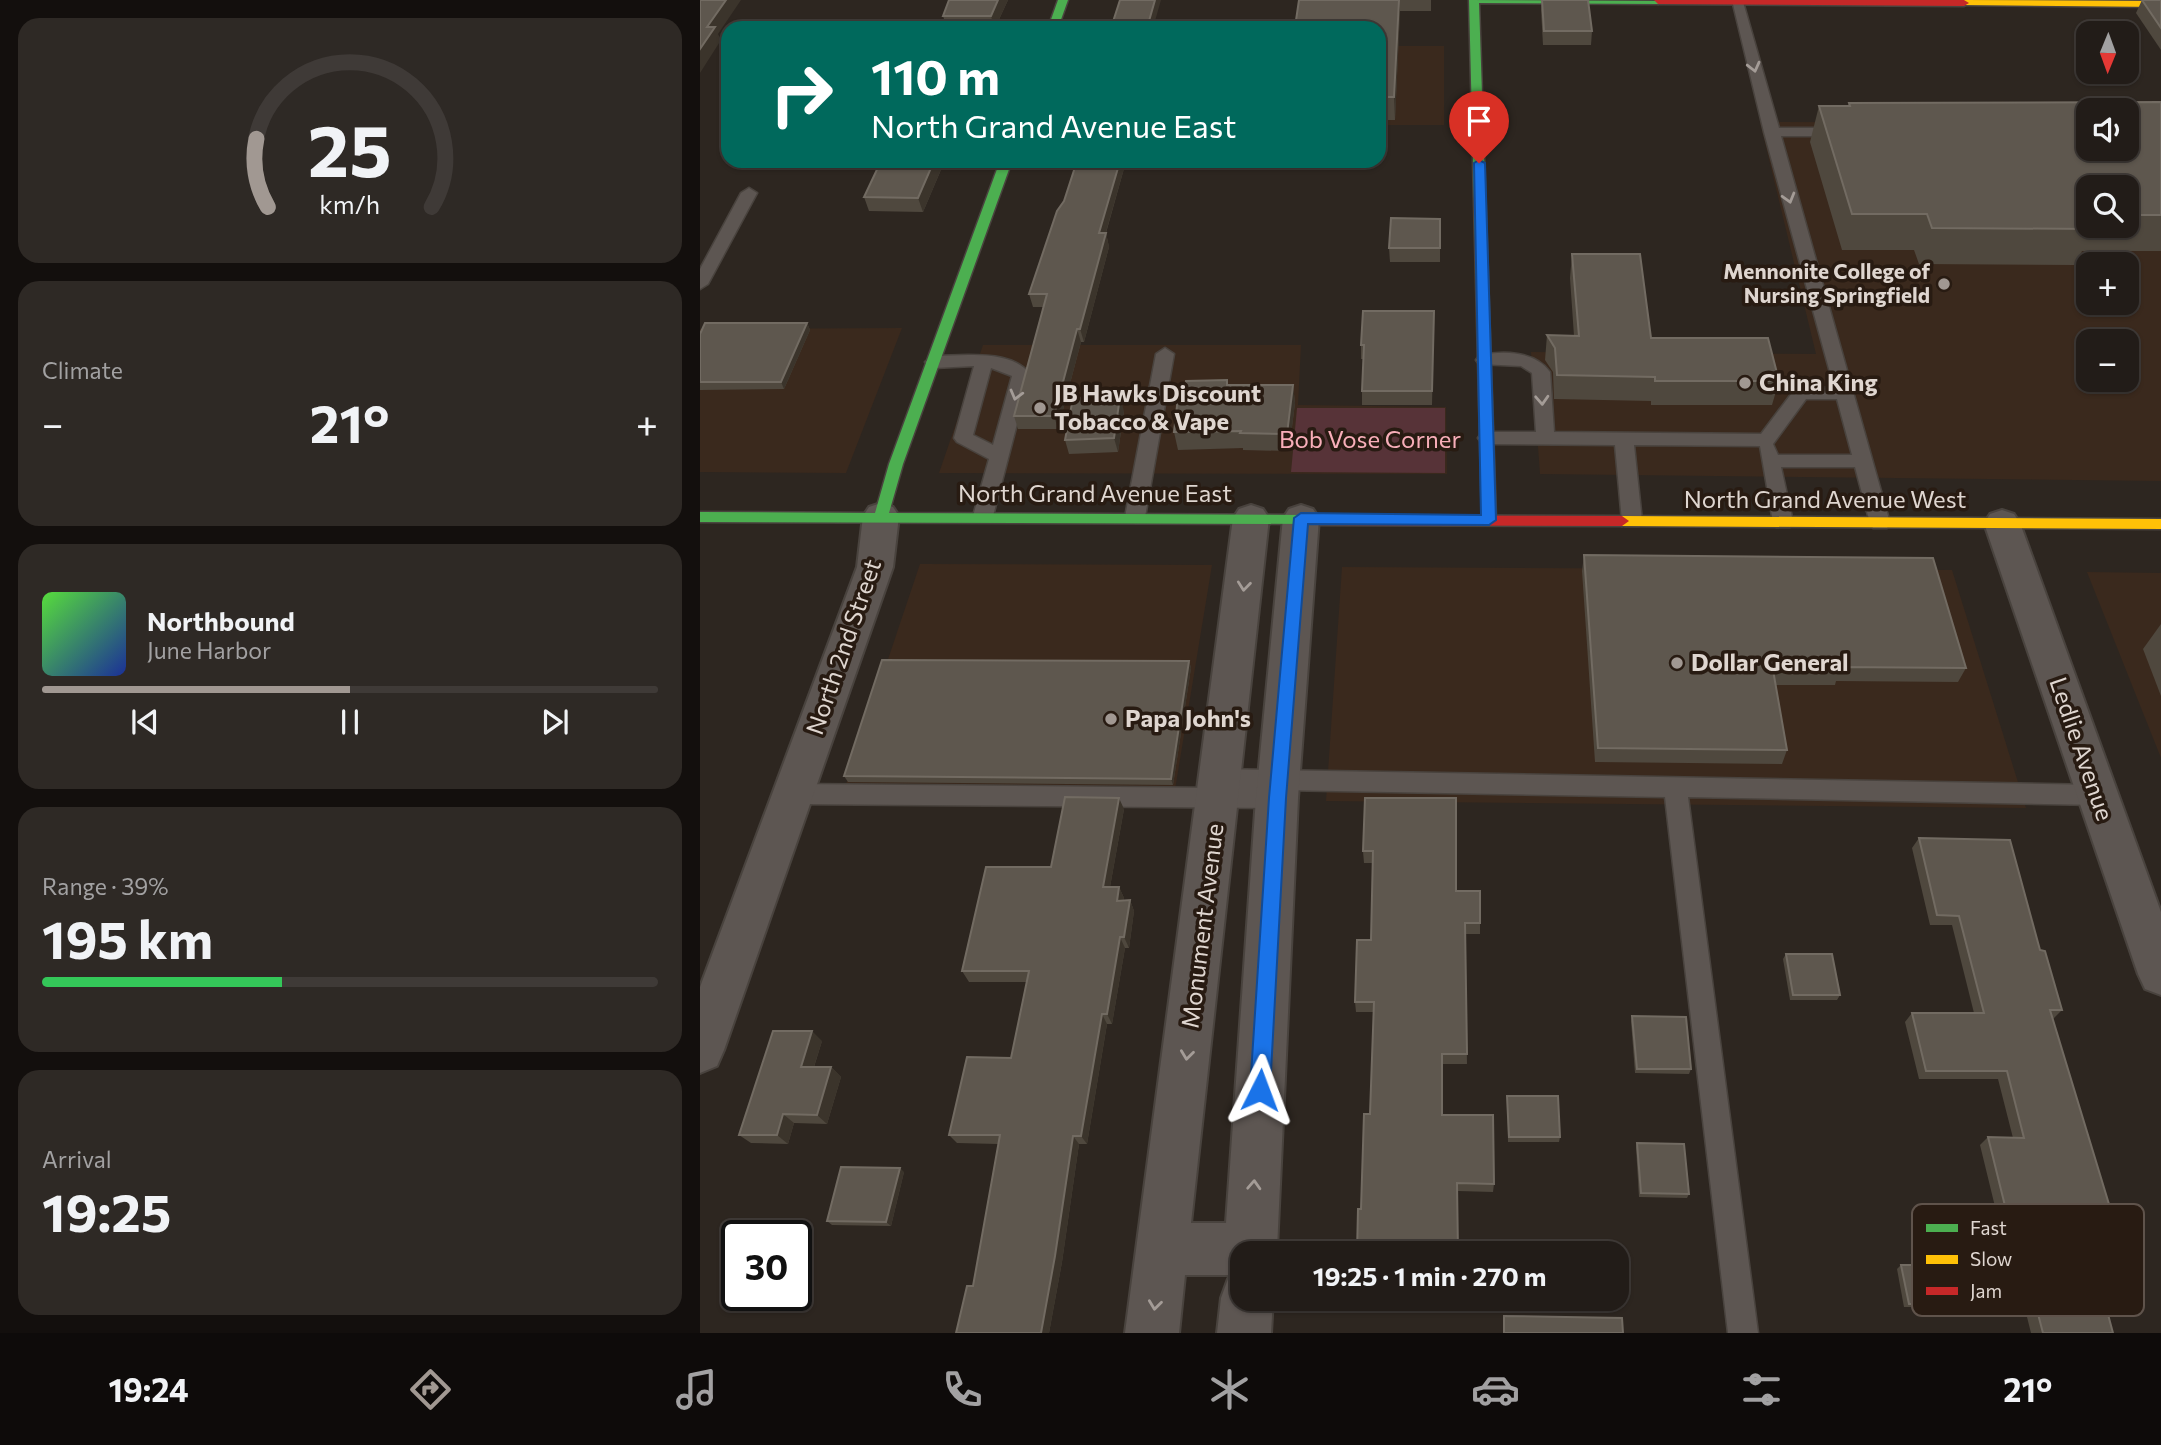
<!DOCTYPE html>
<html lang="en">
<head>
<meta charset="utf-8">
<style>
	:root { --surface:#221c18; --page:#2e2925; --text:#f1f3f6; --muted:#a2a1a2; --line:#3f3a37; --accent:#a19892 }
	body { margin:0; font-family:Commissioner,sans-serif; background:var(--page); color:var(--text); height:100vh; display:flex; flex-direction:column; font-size:26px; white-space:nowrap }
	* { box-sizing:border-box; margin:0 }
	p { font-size:23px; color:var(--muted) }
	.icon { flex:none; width:38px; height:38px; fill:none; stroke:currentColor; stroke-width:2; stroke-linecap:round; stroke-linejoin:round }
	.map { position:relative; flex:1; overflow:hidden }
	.details { display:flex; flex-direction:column; gap:18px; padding:18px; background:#130f0d; width:700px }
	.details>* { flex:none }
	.banner { position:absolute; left:21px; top:21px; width:665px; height:147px; border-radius:21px; box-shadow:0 2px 5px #0004,0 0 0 2px var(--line); background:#00695c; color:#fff; overflow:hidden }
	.needle { width:46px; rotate:181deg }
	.fabs { position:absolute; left:1376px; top:21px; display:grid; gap:14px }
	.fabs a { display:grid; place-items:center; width:63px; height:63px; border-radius:14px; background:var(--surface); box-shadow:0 2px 5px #0004,0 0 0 2px var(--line); font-size:35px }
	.speed { position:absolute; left:21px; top:1220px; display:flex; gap:14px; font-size:35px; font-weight:700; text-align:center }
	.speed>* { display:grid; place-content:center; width:91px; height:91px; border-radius:50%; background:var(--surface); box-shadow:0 2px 5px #0004,0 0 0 2px var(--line); line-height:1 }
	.speed .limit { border:4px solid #111; border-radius:10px; background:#fff; color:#111 }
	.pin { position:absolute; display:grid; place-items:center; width:60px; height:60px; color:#fff; margin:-72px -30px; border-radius:50% 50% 50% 0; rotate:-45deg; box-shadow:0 0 7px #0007 }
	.pin .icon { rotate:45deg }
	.me { position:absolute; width:77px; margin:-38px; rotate:3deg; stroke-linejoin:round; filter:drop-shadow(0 0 5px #0008) }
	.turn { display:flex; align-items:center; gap:24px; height:147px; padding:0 35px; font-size:32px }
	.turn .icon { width:91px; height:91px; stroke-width:2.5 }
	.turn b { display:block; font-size:49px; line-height:60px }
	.big { font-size:52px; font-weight:700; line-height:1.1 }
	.details .tile { flex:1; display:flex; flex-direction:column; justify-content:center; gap:10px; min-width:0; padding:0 24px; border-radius:21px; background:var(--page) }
	.details .dial { align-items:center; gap:0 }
	.dial svg { height:182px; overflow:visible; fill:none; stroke:var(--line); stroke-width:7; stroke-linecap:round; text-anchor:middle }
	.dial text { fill:var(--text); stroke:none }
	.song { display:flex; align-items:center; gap:21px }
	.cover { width:84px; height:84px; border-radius:10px; background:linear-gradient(135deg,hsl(110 70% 55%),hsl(230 70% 35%)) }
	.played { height:7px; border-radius:4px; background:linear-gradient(90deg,var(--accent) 50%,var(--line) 50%) }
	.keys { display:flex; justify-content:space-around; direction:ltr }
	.heat { display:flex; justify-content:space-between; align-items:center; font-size:38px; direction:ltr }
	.charge { height:10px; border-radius:5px; background:linear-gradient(90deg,#34c759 39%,var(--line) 0) }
	.trip { position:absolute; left:530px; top:1241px; width:399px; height:70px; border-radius:21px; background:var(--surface); box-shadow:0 2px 5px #0004,0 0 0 2px var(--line); font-weight:700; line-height:70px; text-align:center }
	.tab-bar { display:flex; height:112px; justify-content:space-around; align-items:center; background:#0e0b0a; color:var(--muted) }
	.tab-bar .icon { width:49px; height:49px }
	.tab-bar .active { color:var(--accent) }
	.tab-bar b { font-size:32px; color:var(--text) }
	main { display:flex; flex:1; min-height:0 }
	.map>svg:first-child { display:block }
	.built { fill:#3a291d; fill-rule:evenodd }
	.green { fill:#573338 }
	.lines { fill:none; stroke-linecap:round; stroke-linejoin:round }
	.lane-casing { stroke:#49433e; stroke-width:3 }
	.street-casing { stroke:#49433e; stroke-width:4 }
	.fast-casing { stroke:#49433e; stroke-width:3 }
	.slow-casing { stroke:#49433e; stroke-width:3 }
	.jam-casing { stroke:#49433e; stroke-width:3 }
	.lane { fill:#5d5652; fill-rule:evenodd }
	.street { fill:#5d5652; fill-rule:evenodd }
	.fast { fill:#4caf50; fill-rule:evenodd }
	.slow { fill:#ffc107; fill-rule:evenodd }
	.jam { fill:#c62828; fill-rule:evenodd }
	.wall { fill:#4f483e; fill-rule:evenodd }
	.shaded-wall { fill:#3b342b }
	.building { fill:#5e574e; stroke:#726b62; stroke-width:2; fill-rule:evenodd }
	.oneway { stroke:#a49c97 }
	.route { fill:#1a73e8; stroke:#114b97; stroke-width:2 }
	.poi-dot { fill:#a19892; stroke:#281b12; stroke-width:2.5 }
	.labels { text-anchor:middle; stroke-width:7; stroke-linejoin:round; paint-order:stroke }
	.far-poi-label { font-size:21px; font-weight:bold; fill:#dfd6d0; stroke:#281b12; text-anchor:end }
	.poi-label { font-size:24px; font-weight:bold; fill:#dfd6d0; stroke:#281b12; text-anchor:start }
	.park-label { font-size:24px; fill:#f8aeb9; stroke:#281b12 }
	.street-label { font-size:24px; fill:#dfd6d0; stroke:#281b12 }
	.key { fill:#281b12; stroke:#5f534b; stroke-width:2 }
	.key-label { font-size:19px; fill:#dfd6d0 }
</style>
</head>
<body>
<main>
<section class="details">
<div class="tile dial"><svg viewBox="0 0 100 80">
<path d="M14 69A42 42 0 1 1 86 69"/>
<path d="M14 69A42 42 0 0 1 9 39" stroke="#a19892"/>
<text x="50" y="56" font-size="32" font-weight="700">25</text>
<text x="50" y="72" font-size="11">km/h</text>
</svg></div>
<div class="tile"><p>Climate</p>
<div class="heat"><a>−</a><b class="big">21°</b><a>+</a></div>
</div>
<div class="tile">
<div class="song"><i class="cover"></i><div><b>Northbound</b><p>June Harbor</p></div></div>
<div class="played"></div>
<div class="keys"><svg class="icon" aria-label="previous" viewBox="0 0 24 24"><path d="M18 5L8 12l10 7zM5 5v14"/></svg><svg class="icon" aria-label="pause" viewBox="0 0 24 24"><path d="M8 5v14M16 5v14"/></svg><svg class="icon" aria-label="next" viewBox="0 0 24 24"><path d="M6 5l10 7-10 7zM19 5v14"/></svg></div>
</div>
<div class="tile"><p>Range · 39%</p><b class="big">195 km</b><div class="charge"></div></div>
<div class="tile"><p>Arrival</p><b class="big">19:25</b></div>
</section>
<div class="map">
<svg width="1461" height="1333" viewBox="0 0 1461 1333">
	<rect width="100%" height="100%" fill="#2d2620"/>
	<g class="built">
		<rect x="679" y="46" width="65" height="79"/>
		<path d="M1060,122L1388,123V149H1426L1461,123V481L840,474L831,352L1116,354ZM1388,187H1426V226H1388ZM1388,264H1426V303H1388ZM1388,341H1426V380H1388Z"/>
		<path d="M202,328L146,473L0,472V329Z"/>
		<path d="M283,345H601L598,405L746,407L747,474L239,473Z"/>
		<path d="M220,564L512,565L472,808L139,805Z"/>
		<path d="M642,567L1252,570L1326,808L626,801Z"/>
		<path d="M1387,572L1461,573V758Z"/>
	</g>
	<path class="green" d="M597,408H745V473L591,472Z"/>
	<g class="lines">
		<g class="lane-casing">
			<g id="lane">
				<path d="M1032,0L1043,2L1079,128H1139L1146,132L1139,136H1081L1190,523L1187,528H1173L1170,523L1155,467H1081L1093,522L1090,527H1076L1073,522L1060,446L934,445L942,521L939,526H925L922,521L915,445L787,444L781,442L778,438L781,434L787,432H836L832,373L821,366L779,364L776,360L779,356C802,350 835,351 850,372L854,432L1061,434L1095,389L1134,387L1064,132ZM1106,399H1137L1152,455H1078L1073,444Z"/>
				<path d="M49,188L57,193L8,284L0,289V269L41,193Z"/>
				<path d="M465,348L474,354L445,517L442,522H428L425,517L456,354Z"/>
				<path d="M268,355C289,355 316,356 330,374L293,516L290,521H276L273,516L289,459L257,442L254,438L274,366L234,368L225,362L234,356ZM291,368L312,376L293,445L273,435Z"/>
				<path d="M521,769L1397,785L1405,788L1408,795L1405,802L1397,805L988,797L1058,1333H1028L965,797L581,790L585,791L588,798L585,805L577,808L94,804L86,801L83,794L86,787L94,784L519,788L513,786L510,779L513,772Z"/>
			</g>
		</g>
		<g class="street-casing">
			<g id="street">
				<path d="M181,503L193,507L199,516L193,567L24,1050L17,1066L0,1073V987L157,567L163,516L169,507Z"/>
				<path d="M551,505L563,509L569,518L491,1223H526L556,798L583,518L589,509L601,505L613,509L619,518L598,798L577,1249L576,1253H542V1298H573L571,1333H517L521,1298L528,1279L539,1275H485L479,1333H425L533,518L539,509Z"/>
				<path d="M1302,510L1314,514L1320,523L1461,912V995L1445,989L1438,974L1284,523L1290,514Z"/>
			</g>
		</g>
		<g class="fast-casing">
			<g id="fast">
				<path d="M358,0H368L358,28H348Z"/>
				<path d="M769,0L963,1L958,4L779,3L796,520L789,525L782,520Z"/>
				<path d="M300,161H312L203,464L189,513L605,515L610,516L612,520L610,524L0,522V512L175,513L189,464Z"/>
			</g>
		</g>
		<g class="slow-casing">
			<g id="slow">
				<path d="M1264,0L1461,1V7L1261,5V1Z"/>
				<path d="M922,516L1461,519V529L922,526L915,521Z"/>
			</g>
		</g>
		<g class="jam-casing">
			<g id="jam">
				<path d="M954,0H1264L1269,3L1264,6L958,4Z"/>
				<path d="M605,515L922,516L929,521L922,526L605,525L598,520Z"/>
			</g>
		</g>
		<use href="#lane" class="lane"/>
		<use href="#street" class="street"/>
		<use href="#fast" class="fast"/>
		<use href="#slow" class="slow"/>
		<use href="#jam" class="jam"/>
	</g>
	<g class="wall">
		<path d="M249,0H308L295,28H247L243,16Z"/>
		<path d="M599,0H731V11H700L695,120H679V28L595,27Z"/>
		<path d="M842,0L892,31L891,45H843L841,10Z"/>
		<path d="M1442,0H1461V50L1436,13Z"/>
		<path d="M1461,102V251H1382L1376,265L1219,264L1214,250H1142L1110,142L1119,106H1148L1149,103ZM1388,187H1426V226H1388Z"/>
		<path d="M377,161H435L434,166L425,165L406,233L409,247L384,342H381L358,429H318L314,416L343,307H333L329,294L364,201Z"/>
		<path d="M243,165L223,212L169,211L164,197Z"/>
		<path d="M740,219V262H690L689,248Z"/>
		<path d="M872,254L951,338L1079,381L1072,405H951V401L854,399L853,372L845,360L847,335L874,336L870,278Z"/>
		<path d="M734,311L732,405H662V391L664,359H661V345Z"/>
		<path d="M107,323L110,330L84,389L0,390V334Z"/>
		<path d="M527,380L528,385H593L595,403L589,451L543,450V448L478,450L474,432L484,396Z"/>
		<path d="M424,411L418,452L369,454L365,440Z"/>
		<path d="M884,555L1266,668L1258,682L1136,681L1135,685H1075L1087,750L1082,764L895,762L882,571Z"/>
		<path d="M1461,624V696L1443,649Z"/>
		<path d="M489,661L491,668L473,785L148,782L144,776Z"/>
		<path d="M665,798L756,891L780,923V934H765L767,1064H742V1115L794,1184L793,1192L758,1191L661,1209L670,1114L674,1012H656L655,1002L671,940L673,863H664L663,851Z"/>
		<path d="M424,809L410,887H419L424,898L423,901L430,900L434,911L429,948H425L412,1024H407L387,1144H379L362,1262L349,1333H256L273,1286L298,1144L257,1143L249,1135L311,1058L327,982H269L262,971L351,867Z"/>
		<path d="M1219,838L1340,950L1362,1010L1353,1019L1436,1293L1424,1299L1403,1298L1413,1333H1331L1322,1297H1317L1280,1145L1288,1137L1313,1138L1298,1079H1219L1205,1022L1212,1013H1274L1252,925H1230L1212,848Z"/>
		<path d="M1086,954L1140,995L1137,1000H1090L1083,959Z"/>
		<path d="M932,1016L991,1069L989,1074L935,1073L931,1021Z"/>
		<path d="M122,1041L114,1067H131L141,1077L127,1124L94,1123L88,1144L51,1143L39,1135Z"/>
		<path d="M807,1096L860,1137L859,1142H808Z"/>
		<path d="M937,1143L989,1194L987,1198L939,1197L936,1147Z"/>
		<path d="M204,1172L191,1226L132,1225L127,1221Z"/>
		<path d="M1201,1265L1265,1304L1260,1307H1204L1197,1269Z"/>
	</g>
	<g class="shaded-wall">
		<path d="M26,0H41L18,34L21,40L0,73V49L7,27Z"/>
		<path d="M298,0H308L295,28H294L291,16Z"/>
		<path d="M455,0H461L453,28H447Z"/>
		<path d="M699,0L700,11L695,120L694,97Z"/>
		<path d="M234,161H242L243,165L223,212L218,198Z"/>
		<path d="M420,161H424L425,165L402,246L399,233Z"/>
		<path d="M406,233L409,247L384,342L380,329Z"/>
		<path d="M107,323L110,330L84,389L81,382Z"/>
		<path d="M377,329L381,342L358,429L354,416Z"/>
		<path d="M593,385L595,403L589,451L587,434Z"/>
		<path d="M420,397L424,411L418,452L414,438Z"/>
		<path d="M489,661L491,668L473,785L471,779Z"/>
		<path d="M419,798L424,809L408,898L403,887Z"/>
		<path d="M419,887L424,898L421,912L417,901Z"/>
		<path d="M430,900L434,911L429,948L424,937Z"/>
		<path d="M420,937L425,948L412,1024L407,1014Z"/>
		<path d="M402,1014L407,1024L387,1144L381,1136Z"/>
		<path d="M112,1031L122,1041L111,1076L101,1067Z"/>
		<path d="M131,1067L141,1077L127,1124L117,1115Z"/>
		<path d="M83,1114L94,1123L88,1144L77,1135Z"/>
		<path d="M373,1136L379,1144L362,1262L349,1333H341Z"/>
		<path d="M200,1168L204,1172L191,1226L186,1222Z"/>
	</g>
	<g class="building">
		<path d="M0,0H26L7,27H15L0,49Z"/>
		<path d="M249,0H298L291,16H243Z"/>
		<path d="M420,0H455L447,28H411Z"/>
		<path d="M599,0H699L694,97H679V28H570L595,27Z"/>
		<path d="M842,0H888L892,31H844Z"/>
		<path d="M1442,0H1461V28Z"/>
		<path d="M1461,102V215H1426V187H1388V215H1386L1388,219V226H1391L1393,229L1232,228L1227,214H1152L1119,106H1150L1149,103ZM1388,110H1426V149H1388Z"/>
		<path d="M181,161H234L218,198L164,197Z"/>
		<path d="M377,161H420L399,233H406L380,329H377L354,416H314L347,294H329L357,211L364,201Z"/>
		<path d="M691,218L740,219V248H689Z"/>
		<path d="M872,254H940L951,338H1068L1079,381H955V377L857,375L855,348L847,335L879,336Z"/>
		<path d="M663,311H734L732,391H662L664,345H661Z"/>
		<path d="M5,323H107L81,382H0V334Z"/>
		<path d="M527,380V385H593L587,434L540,433L541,431L474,432L478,397L484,396L486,381Z"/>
		<path d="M420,397L414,438L365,440L373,398Z"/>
		<path d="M884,555L1233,558L1266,668L1140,667L1141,670H1073L1087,750L898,748Z"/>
		<path d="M182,660L489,661L471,779L144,776Z"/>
		<path d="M365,797L419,798L403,887H419L417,901L430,900L424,937H420L407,1014H402L381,1136H373L355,1256L341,1333H256L267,1286H273L300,1135H249L267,1057L311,1058L329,971H262L286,867H351Z"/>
		<path d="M665,798H756V891H780V923H765L767,1054H742V1115H793L794,1184L757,1183L758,1253H657L658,1209H661L664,1114H670L674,1002H655L657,940H671L673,851H663Z"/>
		<path d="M1219,838L1310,840L1340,950L1345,951L1362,1010H1350L1436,1293L1402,1292L1413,1333H1343L1332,1291H1326L1288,1137L1324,1138L1307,1071H1226L1212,1013H1284L1259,916L1237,915Z"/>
		<path d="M1086,954H1132L1140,995H1093Z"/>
		<path d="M932,1016L986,1017L991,1069H937Z"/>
		<path d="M73,1031H112L101,1067H131L117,1115L83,1114L77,1135H39Z"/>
		<path d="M807,1096H858L860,1137H809Z"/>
		<path d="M937,1143L984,1144L989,1194L941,1193Z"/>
		<path d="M141,1167L200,1168L186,1222L127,1221Z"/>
		<path d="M1201,1265H1257L1265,1304H1209Z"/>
		<path d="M804,1316L922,1318L923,1333H804Z"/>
	</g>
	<defs><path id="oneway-chevron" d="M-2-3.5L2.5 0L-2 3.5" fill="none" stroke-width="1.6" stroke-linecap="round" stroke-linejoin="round" transform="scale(1.75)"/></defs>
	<g class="oneway">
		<use href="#oneway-chevron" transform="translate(1054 67) rotate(76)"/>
		<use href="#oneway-chevron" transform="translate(1089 198) rotate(74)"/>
		<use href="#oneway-chevron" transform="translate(316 395) rotate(105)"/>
		<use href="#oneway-chevron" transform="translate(842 400) rotate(87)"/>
		<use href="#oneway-chevron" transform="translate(544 586) rotate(96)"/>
		<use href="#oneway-chevron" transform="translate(487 1055) rotate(97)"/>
		<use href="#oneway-chevron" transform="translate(554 1185) rotate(-87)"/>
		<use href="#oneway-chevron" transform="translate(455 1305) rotate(97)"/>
	</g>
	<path class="route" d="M779,160L785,163L796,520L789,525L608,524L586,798L570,1090L567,1097L560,1100L553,1097L550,1090L569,798L594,518L601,513L781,515L774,163Z"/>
	<g class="poi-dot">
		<circle cx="1244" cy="284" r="7"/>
		<circle cx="1045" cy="383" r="7"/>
		<circle cx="340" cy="408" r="7"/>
		<circle cx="977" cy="663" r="7"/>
		<circle cx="411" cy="719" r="7"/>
	</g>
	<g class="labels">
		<g class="far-poi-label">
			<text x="1230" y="279">Mennonite College of<tspan x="1230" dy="24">Nursing Springfield</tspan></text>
		</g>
		<g class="poi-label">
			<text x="1059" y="391">China King</text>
			<text x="354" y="402">JB Hawks Discount<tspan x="354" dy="28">Tobacco &amp; Vape</tspan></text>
			<text x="991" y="671">Dollar General</text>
			<text x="425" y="727">Papa John's</text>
		</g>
		<g class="park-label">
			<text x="670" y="448">Bob Vose Corner</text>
		</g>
		<g class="street-label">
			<text x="395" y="502">North Grand Avenue East</text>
			<text x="1125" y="508">North Grand Avenue West</text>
			<text transform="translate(144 647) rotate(-71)" y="8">North 2nd Street</text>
			<text transform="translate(1381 749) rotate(71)" y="8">Ledlie Avenue</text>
			<text transform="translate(503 926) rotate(-83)" y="8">Monument Avenue</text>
		</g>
	</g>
	<rect x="1212" y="1204" width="232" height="112" rx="10" class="key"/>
	<rect x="1226" y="1224" width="32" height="8" fill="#4caf50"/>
	<rect x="1226" y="1255" width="32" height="9" fill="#ffc107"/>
	<rect x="1226" y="1287" width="32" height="8" fill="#c62828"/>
	<g class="key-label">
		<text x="1270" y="1235">Fast</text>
		<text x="1270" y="1266">Slow</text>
		<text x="1270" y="1298">Jam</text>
	</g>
</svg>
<div class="fabs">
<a><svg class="needle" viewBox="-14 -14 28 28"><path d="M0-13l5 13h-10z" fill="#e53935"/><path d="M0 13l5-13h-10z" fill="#a2a1a2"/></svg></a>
<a><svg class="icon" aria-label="sound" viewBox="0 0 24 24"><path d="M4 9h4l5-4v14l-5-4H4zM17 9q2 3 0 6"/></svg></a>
<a><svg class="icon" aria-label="search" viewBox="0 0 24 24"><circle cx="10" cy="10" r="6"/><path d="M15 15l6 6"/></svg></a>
<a>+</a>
<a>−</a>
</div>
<div class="speed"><div class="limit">30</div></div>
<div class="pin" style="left:779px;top:163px;background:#d93025"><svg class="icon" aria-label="arrive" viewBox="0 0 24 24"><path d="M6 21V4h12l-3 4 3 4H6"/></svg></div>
<svg class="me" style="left:560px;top:1090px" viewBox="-20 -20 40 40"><path d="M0-17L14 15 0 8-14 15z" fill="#1a73e8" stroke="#fff" stroke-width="4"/></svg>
<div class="trip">19:25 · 1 min · 270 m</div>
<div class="banner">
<div class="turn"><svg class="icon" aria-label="right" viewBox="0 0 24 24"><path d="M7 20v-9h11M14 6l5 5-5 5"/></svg><div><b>110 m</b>North Grand Avenue East</div></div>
</div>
</div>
</main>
<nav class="tab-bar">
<b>19:24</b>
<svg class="icon active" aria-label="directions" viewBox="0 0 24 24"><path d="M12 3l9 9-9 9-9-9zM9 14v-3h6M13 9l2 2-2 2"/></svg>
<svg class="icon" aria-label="music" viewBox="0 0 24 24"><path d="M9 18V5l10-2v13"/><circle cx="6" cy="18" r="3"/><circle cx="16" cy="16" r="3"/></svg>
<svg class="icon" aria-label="phone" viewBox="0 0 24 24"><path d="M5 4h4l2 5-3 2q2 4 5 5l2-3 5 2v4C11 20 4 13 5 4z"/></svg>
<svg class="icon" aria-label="climate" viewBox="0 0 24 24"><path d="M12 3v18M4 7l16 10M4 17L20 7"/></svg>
<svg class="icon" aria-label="car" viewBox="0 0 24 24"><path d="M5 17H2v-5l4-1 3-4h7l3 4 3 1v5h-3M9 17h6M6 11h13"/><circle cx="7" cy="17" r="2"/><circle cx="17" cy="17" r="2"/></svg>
<svg class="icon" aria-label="filters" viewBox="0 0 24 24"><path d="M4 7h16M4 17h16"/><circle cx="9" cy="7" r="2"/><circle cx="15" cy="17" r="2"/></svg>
<b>21°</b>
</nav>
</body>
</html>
